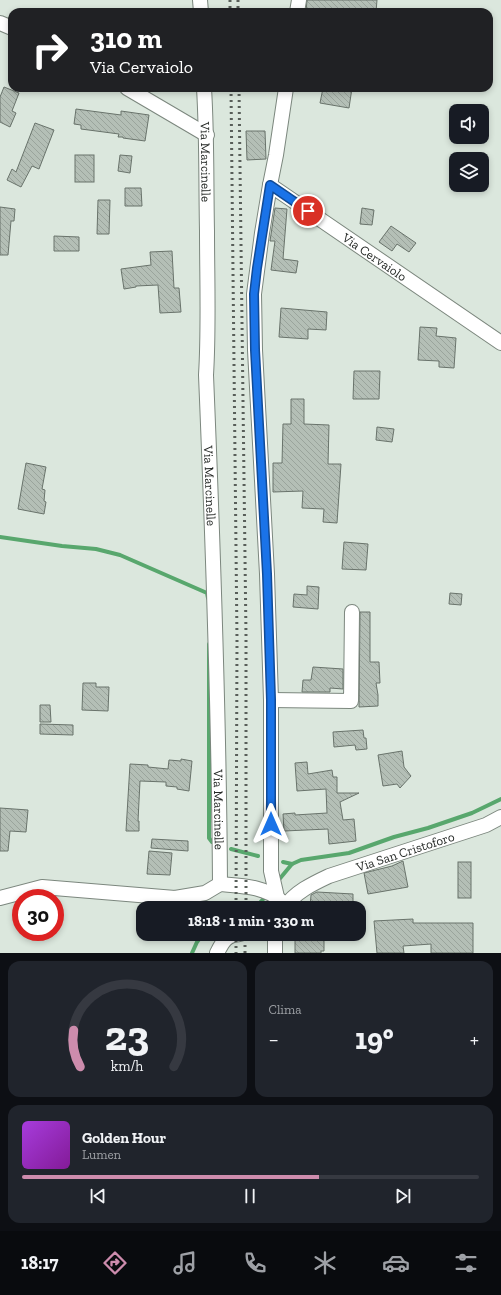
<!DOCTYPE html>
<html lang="it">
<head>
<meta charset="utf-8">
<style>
	:root { --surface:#171b24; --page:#20242c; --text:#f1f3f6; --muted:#9ea1a6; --line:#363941; --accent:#cd8cad }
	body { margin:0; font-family:"Zilla Slab",serif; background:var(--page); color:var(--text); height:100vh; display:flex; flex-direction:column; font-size:15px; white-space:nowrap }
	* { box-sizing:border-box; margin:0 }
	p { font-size:13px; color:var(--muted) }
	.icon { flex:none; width:22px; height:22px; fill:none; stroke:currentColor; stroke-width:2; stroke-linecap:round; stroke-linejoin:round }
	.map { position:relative; height:953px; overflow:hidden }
	.sheet { display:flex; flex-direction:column; gap:8px; padding:8px; background:#0d0f14; flex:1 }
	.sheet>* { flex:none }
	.guide { position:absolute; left:8px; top:8px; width:485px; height:84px; border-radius:12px; box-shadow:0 2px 6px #0003; background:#202124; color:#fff; overflow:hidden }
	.tools { position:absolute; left:449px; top:104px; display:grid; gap:8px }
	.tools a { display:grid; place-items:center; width:40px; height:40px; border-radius:8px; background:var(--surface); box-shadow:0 2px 6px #0003; font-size:20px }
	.speed { position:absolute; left:12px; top:889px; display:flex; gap:8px; font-size:20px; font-weight:700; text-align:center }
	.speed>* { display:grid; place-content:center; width:52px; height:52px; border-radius:50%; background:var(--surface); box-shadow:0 2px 6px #0003; line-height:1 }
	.speed .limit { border:6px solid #d22; background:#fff; color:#111 }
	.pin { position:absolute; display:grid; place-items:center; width:34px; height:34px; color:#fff; margin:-17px; border:2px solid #fff; border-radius:50%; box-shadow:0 1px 4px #0007 }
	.me { position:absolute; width:44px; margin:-22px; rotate:0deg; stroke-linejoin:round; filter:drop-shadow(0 0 3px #0008) }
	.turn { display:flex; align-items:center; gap:14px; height:84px; padding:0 16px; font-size:18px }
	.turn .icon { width:52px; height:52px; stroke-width:2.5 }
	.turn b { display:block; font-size:28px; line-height:34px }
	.big { font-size:30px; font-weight:700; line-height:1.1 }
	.sheet .card { flex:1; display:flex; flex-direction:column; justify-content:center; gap:6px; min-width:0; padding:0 14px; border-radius:12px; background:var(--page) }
	.sheet .dial { align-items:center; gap:0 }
	.dial svg { height:104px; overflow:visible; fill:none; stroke:var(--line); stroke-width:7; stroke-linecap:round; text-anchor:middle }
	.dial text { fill:var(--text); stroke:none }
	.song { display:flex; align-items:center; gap:12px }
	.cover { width:48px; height:48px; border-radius:6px; background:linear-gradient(135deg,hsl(280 70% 55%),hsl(290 70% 35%)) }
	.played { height:4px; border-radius:2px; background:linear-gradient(90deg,var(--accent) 65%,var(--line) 65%) }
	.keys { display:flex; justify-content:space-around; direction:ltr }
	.heat { display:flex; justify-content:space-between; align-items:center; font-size:22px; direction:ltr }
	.sheet .tiles { flex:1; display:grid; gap:8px; grid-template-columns:1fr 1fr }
	.card:last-child { grid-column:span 2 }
	.trip { position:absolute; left:136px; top:901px; width:230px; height:40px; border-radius:12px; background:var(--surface); box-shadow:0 2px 6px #0003; font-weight:700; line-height:40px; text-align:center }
	.menu { display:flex; height:64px; justify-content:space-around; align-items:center; background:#090b0e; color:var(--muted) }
	.menu .icon { width:28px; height:28px }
	.menu .current { color:var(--accent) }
	.menu b { font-size:18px; color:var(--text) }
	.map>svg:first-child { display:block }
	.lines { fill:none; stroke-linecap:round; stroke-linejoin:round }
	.stream { stroke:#58a76d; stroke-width:4 }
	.building { fill:url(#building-back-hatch); stroke:#69736b }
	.street-casing { stroke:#7c877e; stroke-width:16 }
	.street { stroke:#fff; stroke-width:14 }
	.rail { stroke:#585e59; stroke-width:3; stroke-dasharray:2 4; stroke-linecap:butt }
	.route-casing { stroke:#114b97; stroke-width:10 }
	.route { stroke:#1a73e8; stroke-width:7 }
	.labels { text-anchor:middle; stroke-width:3.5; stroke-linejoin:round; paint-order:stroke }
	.street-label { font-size:13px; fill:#232724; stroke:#fff }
</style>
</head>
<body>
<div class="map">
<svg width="501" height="953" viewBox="0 0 501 953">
	<defs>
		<pattern id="building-back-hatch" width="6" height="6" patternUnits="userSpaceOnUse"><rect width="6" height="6" fill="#b4bfb6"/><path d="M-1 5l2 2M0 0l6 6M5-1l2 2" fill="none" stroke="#9aa49c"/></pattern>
	</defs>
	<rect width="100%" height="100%" fill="#dbe7dd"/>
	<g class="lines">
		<g class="stream">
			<path d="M0,537L62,546L96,549L120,555L207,593L208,598"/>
			<path d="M209,644V838L212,842"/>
			<path d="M231,849L258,856"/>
			<path d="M283,862L292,864"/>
			<path d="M277,882L292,864L301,860L349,853L394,837L428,828L472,813L501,799"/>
			<path d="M255,908L267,895"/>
			<path d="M192,953L197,942L203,934"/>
		</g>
	</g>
	<g class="building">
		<path d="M307,0H377L376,12H306Z"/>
		<path d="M4,87L19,93L12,111L16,113L10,127L0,122V97Z"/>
		<path d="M323,88H352L349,108L320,103Z"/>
		<path d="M76,109L121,115V111L149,115L145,141L123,138V137H118L119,134L81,129V125L74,124Z"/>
		<path d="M35,123L54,130L39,169L32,166L21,187L7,180L12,169L16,172Z"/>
		<path d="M246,131H265L266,159L247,160Z"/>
		<rect x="75" y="155" width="19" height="27"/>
		<path d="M120,155L132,156L130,173L118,171Z"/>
		<path d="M125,188H141L142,206H125Z"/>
		<path d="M98,200H110L109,234H97Z"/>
		<path d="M0,207L15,209L14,221H11L8,255H0Z"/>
		<path d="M275,208L287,209L283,259L298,261L296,273L271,270L275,241H270Z"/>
		<path d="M362,208L374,210L372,225L360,224Z"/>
		<path d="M391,226L416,243L409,252L397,244L392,251L379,242Z"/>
		<path d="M54,236L79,237V251H54Z"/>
		<path d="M172,251L174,288H179L181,312L160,313L158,285L136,286V287L124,289L121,269L151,265L150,252Z"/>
		<path d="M281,308L327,312L326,330L308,329V339L279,337Z"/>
		<path d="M420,327L437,328L436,336L456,338L454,368L439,367V361L418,360Z"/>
		<path d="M354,371H380L379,399H353Z"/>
		<path d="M291,399H304V424L329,425L328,464H341L337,523L323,522L324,509L302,508L303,491L273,492V463H282L283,424H291Z"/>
		<path d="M377,427L394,429L392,442L376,440Z"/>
		<path d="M26,463L46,467L42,489L45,490L44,501L46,502L44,514L18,509Z"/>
		<path d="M344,542L368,544L366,570L342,569Z"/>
		<path d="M307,586L319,587L318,609L293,607L294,594L307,595Z"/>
		<path d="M450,593L462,594L461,605L449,604Z"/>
		<path d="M360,612H370V662H379L380,683H376L378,695V706L359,707Z"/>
		<path d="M313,667L343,669V689L330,688V692H302L303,680H311Z"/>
		<path d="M83,683H96V687H109L108,711L82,710Z"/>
		<path d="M40,705H50L51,722H40Z"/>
		<path d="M40,724L73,725V735L40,734Z"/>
		<path d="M363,730L364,738H366L367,749L356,750L355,745L334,747L333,732Z"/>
		<path d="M402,751L404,767L411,776L400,788L397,784L383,786L378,755Z"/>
		<path d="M181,759L192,761L189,791L177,789V787L166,786V782L140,781L138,821H139V831H126L130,764L148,765V767L168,769L169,760L181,761Z"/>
		<path d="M307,762L308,774L332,770L333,777H337V793H359L340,802L343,820L354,819L356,841L329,844L328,829L284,831L283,814L295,813V815L327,813L326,789L297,791L295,763Z"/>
		<path d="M0,808L28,810L26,832L10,831L8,851H0Z"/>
		<path d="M152,839L188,841V851L151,848Z"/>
		<path d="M149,851L172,853L170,875L147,874Z"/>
		<path d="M403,861L408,887L368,894L364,873L392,866Z"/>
		<rect x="458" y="862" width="13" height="36"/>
		<path d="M317,892L353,894V908H310L311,895Z"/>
		<path d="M413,919V923H473V953H431V944L403,946L404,953H377L374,921Z"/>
		<path d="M295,934H324V951H321V953H295Z"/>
	</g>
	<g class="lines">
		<g class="street-casing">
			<g id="street">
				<path d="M200,0L201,12"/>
				<path d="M297,12L299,0"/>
				<path d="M0,23L12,28"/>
				<path d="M127,88L207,135"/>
				<path id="s1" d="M204,88C207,136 206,183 207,231C207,279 209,327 206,375C213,544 219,714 220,884"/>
				<path id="s2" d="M270,185L501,343"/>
				<path d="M271,700L351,701L352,612"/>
				<path d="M220,884C241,886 265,886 281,901"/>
				<path d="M277,897L271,871V700L267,574L255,350L254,294L262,233L270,185L276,155L286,88"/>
				<path d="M0,898L42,887L175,898L205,893L220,884"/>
				<path id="s3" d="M284,908C295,892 312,884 329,876L486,825L501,817"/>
				<path d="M275,934V953"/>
				<path d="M217,953C223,941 226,935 240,934"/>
			</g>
		</g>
		<use href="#street" class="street"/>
		<g class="rail">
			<path d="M230,0V12"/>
			<path d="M238,0V12"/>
			<path d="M231,88L237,640L236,908"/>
			<path d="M239,88L246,635V908"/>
			<path d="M236,934V953"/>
			<path d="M245,953V934"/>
		</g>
	</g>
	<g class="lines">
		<g class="route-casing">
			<path id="route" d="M271,824V700L267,574L255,350L254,294L257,268L270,185L308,211"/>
		</g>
		<use href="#route" class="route"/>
	</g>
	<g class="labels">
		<g class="street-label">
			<text dy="5" stroke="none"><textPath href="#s1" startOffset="74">Via Marcinelle</textPath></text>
			<text dy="5" stroke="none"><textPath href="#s2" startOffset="127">Via Cervaiolo</textPath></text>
			<text dy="5" stroke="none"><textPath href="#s1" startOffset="398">Via Marcinelle</textPath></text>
			<text dy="5" stroke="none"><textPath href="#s1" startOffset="722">Via Marcinelle</textPath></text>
			<text dy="5" stroke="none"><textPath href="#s3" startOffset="136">Via San Cristoforo</textPath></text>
		</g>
	</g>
</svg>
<div class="tools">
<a><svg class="icon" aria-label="sound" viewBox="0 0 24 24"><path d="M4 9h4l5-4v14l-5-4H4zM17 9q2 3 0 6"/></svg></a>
<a><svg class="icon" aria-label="layers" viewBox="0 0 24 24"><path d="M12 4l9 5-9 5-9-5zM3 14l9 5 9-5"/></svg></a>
</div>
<div class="speed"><div class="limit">30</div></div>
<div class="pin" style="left:308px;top:211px;background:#d93025"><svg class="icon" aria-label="arrive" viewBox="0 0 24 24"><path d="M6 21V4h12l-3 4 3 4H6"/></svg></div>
<svg class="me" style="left:271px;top:824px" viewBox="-20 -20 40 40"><path d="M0-17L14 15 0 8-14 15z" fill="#1a73e8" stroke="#fff" stroke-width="4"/></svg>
<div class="trip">18:18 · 1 min · 330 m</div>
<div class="guide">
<div class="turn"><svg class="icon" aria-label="right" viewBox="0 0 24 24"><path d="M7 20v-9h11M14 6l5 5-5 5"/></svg><div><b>310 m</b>Via Cervaiolo</div></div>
</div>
</div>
<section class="sheet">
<div class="tiles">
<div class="card dial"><svg viewBox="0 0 100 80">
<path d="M14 69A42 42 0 1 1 86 69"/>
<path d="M14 69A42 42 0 0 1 9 41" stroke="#cd8cad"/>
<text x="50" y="56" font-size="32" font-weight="700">23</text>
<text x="50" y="72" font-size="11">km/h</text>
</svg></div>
<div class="card"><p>Clima</p>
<div class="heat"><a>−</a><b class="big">19°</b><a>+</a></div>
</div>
<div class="card">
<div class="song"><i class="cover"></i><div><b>Golden Hour</b><p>Lumen</p></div></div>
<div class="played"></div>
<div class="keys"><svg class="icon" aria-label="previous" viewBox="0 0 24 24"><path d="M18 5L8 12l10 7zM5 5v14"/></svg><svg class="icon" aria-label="pause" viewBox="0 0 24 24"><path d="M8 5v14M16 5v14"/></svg><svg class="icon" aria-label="next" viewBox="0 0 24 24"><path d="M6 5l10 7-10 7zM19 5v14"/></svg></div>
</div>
</div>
</section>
<nav class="menu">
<b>18:17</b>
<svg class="icon current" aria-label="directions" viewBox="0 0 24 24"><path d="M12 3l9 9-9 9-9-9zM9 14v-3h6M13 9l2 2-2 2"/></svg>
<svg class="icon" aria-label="music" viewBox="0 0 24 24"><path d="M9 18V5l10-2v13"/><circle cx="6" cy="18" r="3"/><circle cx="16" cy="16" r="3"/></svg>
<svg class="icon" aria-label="phone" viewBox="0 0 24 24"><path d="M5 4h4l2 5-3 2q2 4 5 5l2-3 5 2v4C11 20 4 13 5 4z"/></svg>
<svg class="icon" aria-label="climate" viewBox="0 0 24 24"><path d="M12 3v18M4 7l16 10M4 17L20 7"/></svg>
<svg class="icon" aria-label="car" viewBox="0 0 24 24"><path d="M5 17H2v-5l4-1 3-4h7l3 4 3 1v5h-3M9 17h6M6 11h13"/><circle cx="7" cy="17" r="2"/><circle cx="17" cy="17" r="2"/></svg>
<svg class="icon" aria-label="filters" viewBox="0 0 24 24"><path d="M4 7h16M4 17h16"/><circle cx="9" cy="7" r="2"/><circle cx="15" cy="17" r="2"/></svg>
</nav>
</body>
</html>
